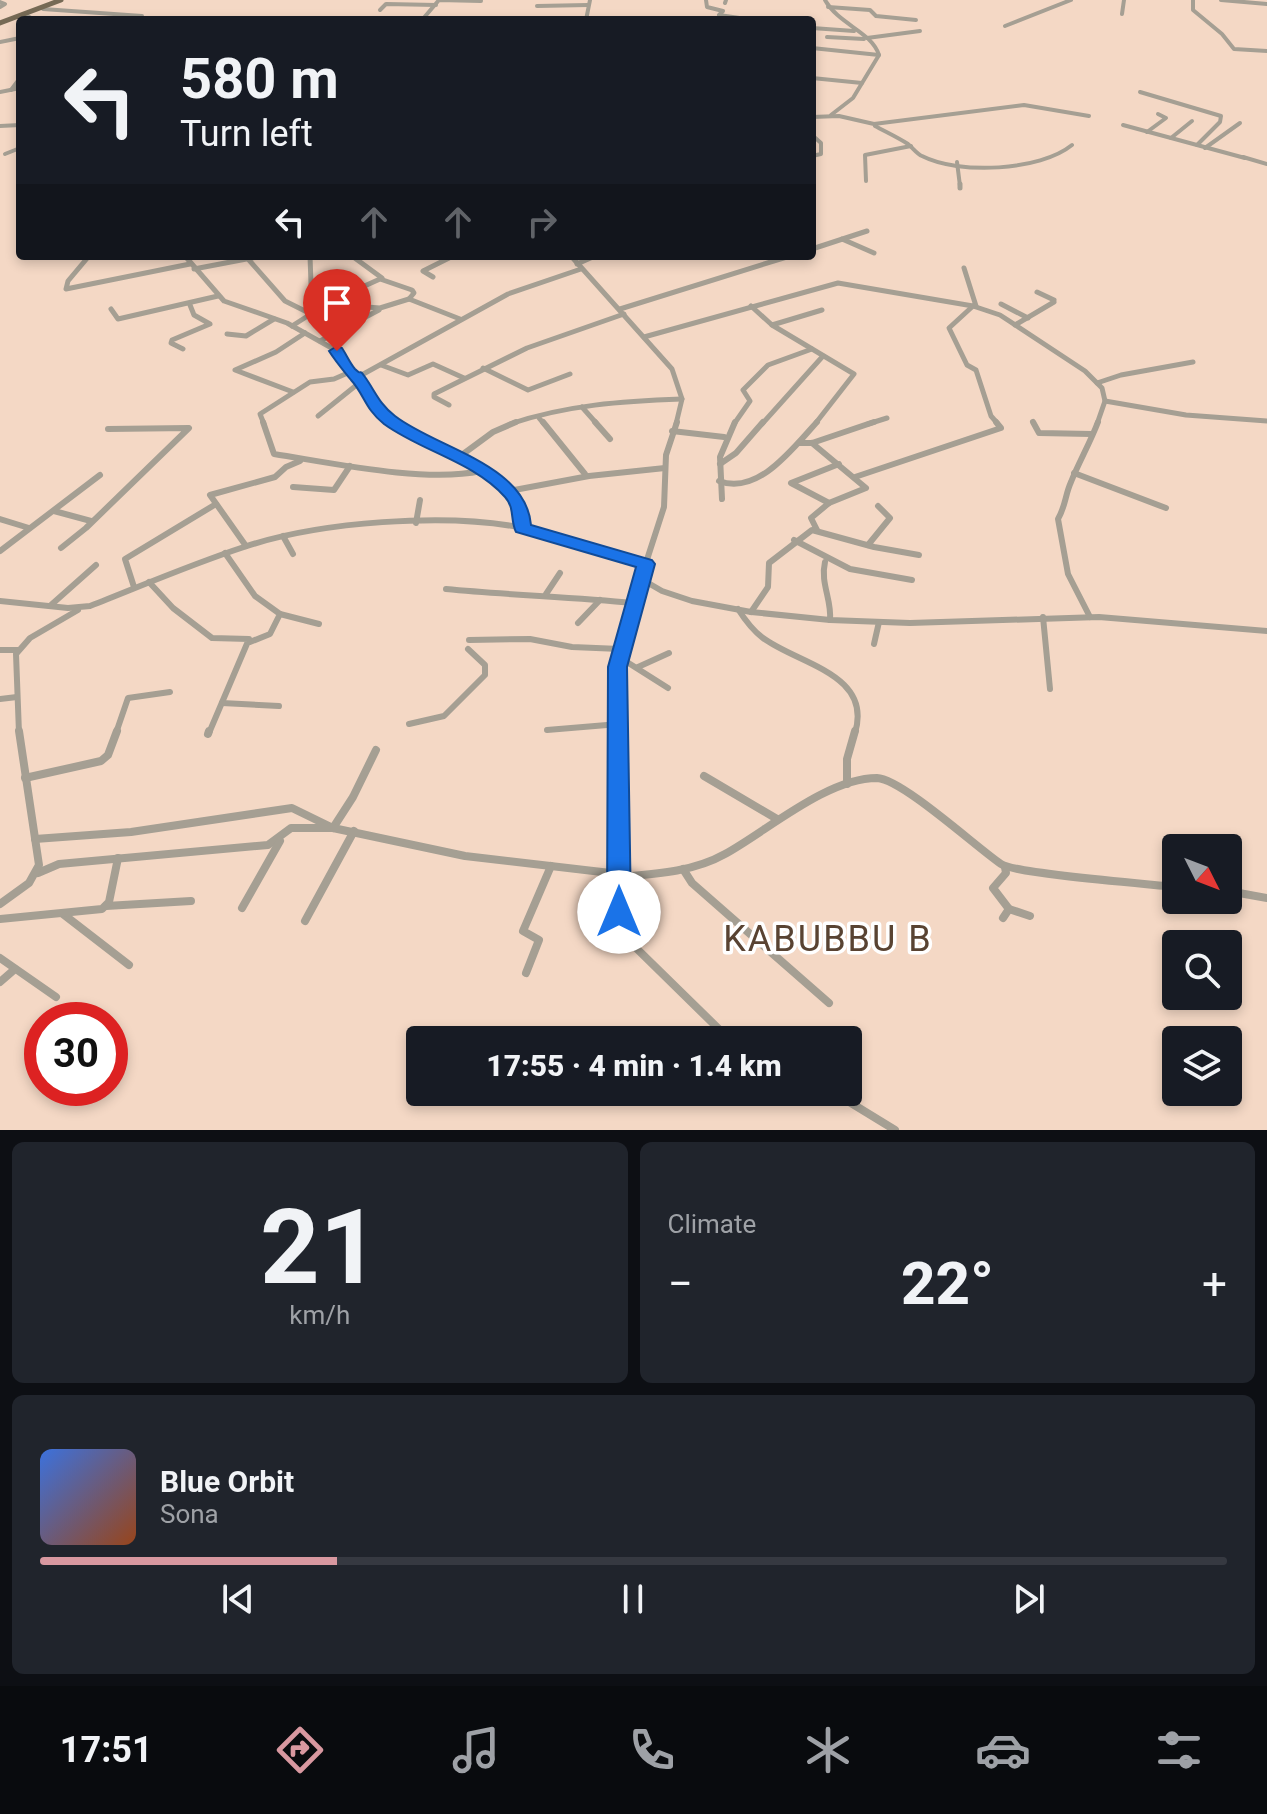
<!DOCTYPE html>
<html lang="en">
<head>
<meta charset="utf-8">
<style>
	:root { --surface:#171b24; --page:#20242c; --text:#f1f3f6; --muted:#9ea1a6; --line:#363941; --accent:#d898a0 }
	body { margin:0; font-family:Roboto,sans-serif; background:var(--page); color:var(--text); height:100vh; display:flex; flex-direction:column; font-size:30px; white-space:nowrap }
	* { box-sizing:border-box; margin:0 }
	p { font-size:26px; color:var(--muted) }
	.icon { flex:none; width:44px; height:44px; fill:none; stroke:currentColor; stroke-width:2; stroke-linecap:round; stroke-linejoin:round }
	.map { position:relative; height:1130px; overflow:hidden }
	.drawer { display:flex; flex-direction:column; gap:12px; padding:12px; background:#0d0f14; flex:1 }
	.drawer>* { flex:none }
	.guide { position:absolute; left:16px; top:16px; width:800px; height:244px; border-radius:8px; box-shadow:0 4px 12px #0003; background:#171b24; color:var(--text); overflow:hidden }
	.needle { width:52px; rotate:132deg }
	.tools { position:absolute; left:1162px; top:834px; display:grid; gap:16px }
	.tools a { display:grid; place-items:center; width:80px; height:80px; border-radius:8px; background:var(--surface); box-shadow:0 4px 12px #0003; font-size:40px }
	.speed { position:absolute; left:24px; top:1002px; display:flex; gap:16px; font-size:40px; font-weight:700; text-align:center }
	.speed>* { display:grid; place-content:center; width:104px; height:104px; border-radius:50%; background:var(--surface); box-shadow:0 4px 12px #0003; line-height:1 }
	.speed .limit { border:12px solid #d22; background:#fff; color:#111 }
	.pin { position:absolute; display:grid; place-items:center; width:68px; height:68px; color:#fff; margin:-82px -34px; border-radius:50% 50% 50% 0; rotate:-45deg; box-shadow:0 0 8px #0007 }
	.pin .icon { rotate:45deg }
	.me { position:absolute; width:88px; margin:-44px; rotate:0deg; stroke-linejoin:round; filter:drop-shadow(0 0 6px #0008) }
	.turn { display:flex; align-items:center; gap:28px; height:168px; padding:0 32px; font-size:36px }
	.turn .icon { width:104px; height:104px; stroke-width:2.5 }
	.turn b { display:block; font-size:56px; line-height:68px }
	.lanes { display:flex; align-items:center; height:76px; padding:0 32px; background:#0003; justify-content:center; gap:40px; direction:ltr }
	.lanes .off { opacity:.35 }
	.big { font-size:60px; font-weight:800; line-height:1.1 }
	.drawer .card { flex:1; display:flex; flex-direction:column; justify-content:center; gap:12px; min-width:0; padding:0 28px; border-radius:12px; background:var(--page) }
	.drawer .dial { align-items:center; gap:0 }
	.dial b { font-size:104px; line-height:1 }
	.song { display:flex; align-items:center; gap:24px }
	.cover { width:96px; height:96px; border-radius:12px; background:linear-gradient(135deg,hsl(220 70% 55%),hsl(20 70% 35%)) }
	.played { height:8px; border-radius:4px; background:linear-gradient(90deg,var(--accent) 25%,var(--line) 25%) }
	.keys { display:flex; justify-content:space-around; direction:ltr }
	.heat { display:flex; justify-content:space-between; align-items:center; font-size:44px; direction:ltr }
	.drawer .tiles { flex:1; display:grid; gap:12px; grid-template-columns:1fr 1fr }
	.card:last-child { grid-column:span 2 }
	.trip { position:absolute; left:406px; top:1026px; width:456px; height:80px; border-radius:8px; background:var(--surface); box-shadow:0 4px 12px #0003; font-weight:800; line-height:80px; text-align:center }
	.tab-bar { display:flex; height:128px; justify-content:space-around; align-items:center; background:#090b0e; color:var(--muted) }
	.tab-bar .icon { width:56px; height:56px }
	.tab-bar .current { color:var(--accent) }
	.tab-bar b { font-size:36px; color:var(--text) }
	.map>svg:first-child { display:block }
	.lines { fill:none; stroke-linecap:round; stroke-linejoin:round }
	.minor-far3 { stroke:#a59f93; stroke-width:4 }
	.minor-far2 { stroke:#a59f93; stroke-width:5 }
	.minor-far1 { stroke:#a59f93; stroke-width:6 }
	.minor { stroke:#a59f93; stroke-width:8 }
	.primary { stroke:#766a55; stroke-width:5 }
	.route { fill:#1a73e8; stroke:#114b97; stroke-width:2 }
	.labels { text-anchor:middle; stroke-width:7; stroke-linejoin:round; paint-order:stroke }
	.near-quarter-label { font-size:36px; letter-spacing:2px; fill:#594332; stroke:#fff }
</style>
</head>
<body>
<div class="map">
<svg width="1267" height="1130" viewBox="0 0 1267 1130">
	<rect width="100%" height="100%" fill="#f4d8c5"/>
	<g class="lines">
		<g class="minor-far3">
			<path d="M706,0L707,7L723,11L719,15L753,20"/>
			<path d="M825,0C839,25 871,31 879,55L853,98L831,115"/>
			<path d="M1193,0V10L1222,34L1234,49L1267,51"/>
			<path d="M1221,0L1267,4"/>
			<path d="M0,2L5,4L0,7"/>
			<path d="M725,3L726,0"/>
			<path d="M537,6L588,5"/>
			<path d="M828,7L870,10L876,16L916,20"/>
			<path d="M43,9L142,16L139,20"/>
			<path d="M380,10L386,4L436,5"/>
			<path d="M1122,14L1124,0"/>
			<path d="M26,15L34,20"/>
			<path d="M422,20L439,0L481,1"/>
			<path d="M586,20L590,0"/>
			<path d="M1005,26L1071,0"/>
			<path d="M812,28L854,31"/>
			<path d="M827,37L864,39"/>
			<path d="M867,38L920,31"/>
			<path d="M0,42L20,38"/>
			<path d="M812,48L879,55"/>
			<path d="M812,78L862,83"/>
			<path d="M11,90L20,78"/>
			<path d="M0,92L20,88"/>
			<path d="M1140,92L1221,116L1220,122L1197,145"/>
			<path d="M812,117L839,116L874,124L1024,105L1089,116"/>
			<path d="M1123,125L1245,158"/>
			<path d="M0,126L20,125"/>
			<path d="M875,126C886,132 897,137 908,144C913,148 917,154 922,156C959,175 1040,171 1072,145"/>
			<path d="M1147,132L1166,118L1158,114"/>
			<path d="M812,135L821,143V154L812,156"/>
			<path d="M1171,138L1192,121"/>
			<path d="M1205,148L1240,123"/>
			<path d="M5,154L20,148"/>
			<path d="M1243,157L1267,164"/>
			<path d="M957,162L960,186"/>
			<path d="M866,181L865,155L911,146"/>
		</g>
		<g class="minor-far2">
			<path d="M960,184V188"/>
			<path d="M842,239L874,253"/>
			<path d="M812,249L867,231"/>
			<path d="M89,256L68,281L66,289L190,264"/>
			<path d="M185,256L224,301L287,323L337,351L350,372L358,377L369,400L397,424"/>
			<path d="M352,256L382,278"/>
			<path d="M571,256L672,369L682,399L676,424"/>
			<path d="M249,260L285,301L311,314"/>
			<path d="M577,264L595,256"/>
			<path d="M964,268L976,306"/>
			<path d="M194,269L262,256"/>
			<path d="M433,277L423,271L453,256"/>
			<path d="M1037,292L1054,300"/>
			<path d="M329,302L380,279L412,290L414,293L409,299"/>
			<path d="M327,304L380,308L409,299L460,319"/>
			<path d="M1001,304L1028,318"/>
			<path d="M751,306L772,325L822,310"/>
			<path d="M973,306L949,328L967,365L976,370L991,416L998,424"/>
			<path d="M111,309L118,319L218,296"/>
			<path d="M620,309L790,256"/>
			<path d="M772,325L854,374L815,424"/>
			<path d="M1015,325L1054,302"/>
			<path d="M292,326L328,303L311,284L310,256"/>
			<path d="M227,334L246,336L274,319"/>
			<path d="M644,337L838,283L973,306L1000,315L1085,371L1102,388L1105,401L1097,424"/>
			<path d="M320,341L379,310"/>
			<path d="M183,349L171,343L172,340L210,324L194,315L190,305"/>
			<path d="M381,365L408,375L433,364L464,378"/>
			<path d="M483,368L528,390L570,374"/>
			<path d="M358,377L508,294L581,269"/>
			<path d="M1097,383L1121,375L1193,362"/>
			<path d="M293,392L235,370L276,352L305,333"/>
			<path d="M1105,401L1186,415L1267,421"/>
			<path d="M449,405L434,397V394L527,348L624,314"/>
			<path d="M582,407L597,424"/>
			<path d="M318,416L359,383"/>
			<path d="M539,418L544,424"/>
			<path d="M264,424L260,414L310,382L334,379L350,372"/>
			<path d="M510,424C566,405 623,401 682,399"/>
			<path d="M734,424L750,401L743,390L768,365L812,349"/>
			<path d="M762,424L823,356"/>
			<path d="M868,424L887,418"/>
		</g>
		<g class="minor-far1">
			<path d="M263,422L274,454C332,463 425,483 481,471"/>
			<path d="M393,422C425,439 502,472 519,503C523,511 522,520 522,528"/>
			<path d="M543,422L585,474"/>
			<path d="M595,422L610,439"/>
			<path d="M1033,422L1039,433L1091,434"/>
			<path d="M672,431L724,437"/>
			<path d="M799,443H812L874,422"/>
			<path d="M812,443L866,488L829,503L811,518L817,530"/>
			<path d="M459,457L493,432L516,422"/>
			<path d="M720,464L736,453L763,422"/>
			<path d="M1074,473L1166,508"/>
			<path d="M855,477L1001,428L996,422"/>
			<path d="M719,481C758,496 793,448 817,422"/>
			<path d="M293,487L334,490L350,466"/>
			<path d="M509,491L589,476L665,468"/>
			<path d="M722,499L720,457L735,422"/>
			<path d="M829,503L791,483L839,464"/>
			<path d="M54,511L91,521"/>
			<path d="M0,519L29,528"/>
			<path d="M416,523L420,500"/>
			<path d="M283,536L293,554"/>
			<path d="M794,540L850,569L912,580"/>
			<path d="M868,545L890,518L878,506"/>
			<path d="M246,546L210,495L275,477L286,467L300,461"/>
			<path d="M61,548L86,528L189,428L108,429"/>
			<path d="M0,551L100,475"/>
			<path d="M225,553L255,596L280,614L270,634L250,642"/>
			<path d="M825,562C820,583 832,600 830,620"/>
			<path d="M643,580L662,591L692,601L751,612L830,620L910,623L1099,617L1267,631"/>
			<path d="M149,582L173,608L212,638L249,639L209,733"/>
			<path d="M134,587L125,559L216,504"/>
			<path d="M446,589C509,595 570,597 633,603"/>
			<path d="M546,594L560,573"/>
			<path d="M0,601L68,608L90,606C141,586 192,564 244,547C318,522 446,512 523,528C564,537 605,552 646,564"/>
			<path d="M51,605L96,565"/>
			<path d="M738,609C745,620 752,630 763,638C798,664 873,674 855,733"/>
			<path d="M751,612L768,587L769,563L812,530L874,547L919,555"/>
			<path d="M280,614L319,624"/>
			<path d="M1043,617L1050,689"/>
			<path d="M1090,617L1068,574L1058,519C1066,505 1065,495 1071,482C1079,462 1090,443 1098,422"/>
			<path d="M578,623L600,600"/>
			<path d="M469,640L530,639L572,647L620,649"/>
			<path d="M874,644L879,622"/>
			<path d="M0,650H18"/>
			<path d="M619,657L668,688"/>
			<path d="M638,667L669,653"/>
			<path d="M0,699L17,697"/>
			<path d="M222,703L279,706"/>
			<path d="M409,724L444,716L485,675V665L468,649"/>
			<path d="M547,730L619,724"/>
			<path d="M19,733L16,654L30,638L78,610"/>
			<path d="M116,733L128,698L170,692"/>
			<path d="M618,733V667L633,603L664,507L666,455L677,422"/>
		</g>
		<g class="minor">
			<path d="M618,731L619,912L631,943L730,1040"/>
			<path d="M208,734L209,731"/>
			<path d="M704,776L777,819"/>
			<path d="M25,778L101,761L108,755L117,731"/>
			<path d="M847,784V759L855,731"/>
			<path d="M35,839L131,832L292,808L333,828L353,797L376,750"/>
			<path d="M683,869L692,883L829,1003"/>
			<path d="M38,873L59,864L268,845L291,828H333L465,856L619,874"/>
			<path d="M619,877C655,874 693,872 725,854C767,831 827,778 877,778C902,779 976,847 1001,864C1016,874 1149,884 1176,887"/>
			<path d="M1228,891L1267,898"/>
			<path d="M0,904L29,883L39,865L19,731"/>
			<path d="M106,906L191,901"/>
			<path d="M242,908L280,841"/>
			<path d="M1009,909L1030,916"/>
			<path d="M63,914L129,965"/>
			<path d="M1003,918L1009,909L993,888L1006,873L1005,867"/>
			<path d="M0,919L102,909L109,902L118,858"/>
			<path d="M305,921L354,831"/>
			<path d="M0,958L56,997"/>
			<path d="M526,973L539,940L523,931L551,866"/>
			<path d="M0,982L15,969"/>
			<path d="M833,1092L895,1130"/>
		</g>
		<path class="primary" d="M0,23L61,0"/>
	</g>
	<path class="route" d="M337,346L342,348C346,354 350,363 355,369C363,377 358,367 365,377C375,391 380,405 395,416C436,448 526,464 531,525L652,560L655,564L627,667L631,912L627,918L619,921L611,918L607,912L608,667L636,567L516,532C510,520 515,508 505,497C474,462 421,451 384,424C365,409 364,394 351,380C343,370 336,362 329,351Z"/>
	<g class="labels">
		<g class="near-quarter-label">
			<text x="828" y="951">KABUBBU B</text>
		</g>
	</g>
</svg>
<div class="tools">
<a><svg class="needle" viewBox="-14 -14 28 28"><path d="M0-13l5 13h-10z" fill="#e53935"/><path d="M0 13l5-13h-10z" fill="#9ea1a6"/></svg></a>
<a><svg class="icon" aria-label="search" viewBox="0 0 24 24"><circle cx="10" cy="10" r="6"/><path d="M15 15l6 6"/></svg></a>
<a><svg class="icon" aria-label="layers" viewBox="0 0 24 24"><path d="M12 4l9 5-9 5-9-5zM3 14l9 5 9-5"/></svg></a>
</div>
<div class="speed"><div class="limit">30</div></div>
<div class="pin" style="left:337px;top:351px;background:#d93025"><svg class="icon" aria-label="arrive" viewBox="0 0 24 24"><path d="M6 21V4h12l-3 4 3 4H6"/></svg></div>
<svg class="me" style="left:619px;top:912px" viewBox="-20 -20 40 40"><circle r="19" fill="#fff"/><path d="M0-13L10 11 0 6-10 11z" fill="#1a73e8"/></svg>
<div class="trip">17:55 · 4 min · 1.4 km</div>
<div class="guide">
<div class="turn"><svg class="icon" aria-label="left" viewBox="0 0 24 24"><path d="M17 20v-9H6M10 6l-5 5 5 5"/></svg><div><b>580 m</b>Turn left</div></div>
<div class="lanes"><svg class="icon" aria-label="left" viewBox="0 0 24 24"><path d="M17 20v-9H6M10 6l-5 5 5 5"/></svg><svg class="icon off" aria-label="ahead" viewBox="0 0 24 24"><path d="M12 20V5M6 11l6-6 6 6"/></svg><svg class="icon off" aria-label="ahead" viewBox="0 0 24 24"><path d="M12 20V5M6 11l6-6 6 6"/></svg><svg class="icon off" aria-label="right" viewBox="0 0 24 24"><path d="M7 20v-9h11M14 6l5 5-5 5"/></svg></div>
</div>
</div>
<section class="drawer">
<div class="tiles">
<div class="card dial"><b>21</b><p>km/h</p></div>
<div class="card"><p>Climate</p>
<div class="heat"><a>−</a><b class="big">22°</b><a>+</a></div>
</div>
<div class="card">
<div class="song"><i class="cover"></i><div><b>Blue Orbit</b><p>Sona</p></div></div>
<div class="played"></div>
<div class="keys"><svg class="icon" aria-label="previous" viewBox="0 0 24 24"><path d="M18 5L8 12l10 7zM5 5v14"/></svg><svg class="icon" aria-label="pause" viewBox="0 0 24 24"><path d="M8 5v14M16 5v14"/></svg><svg class="icon" aria-label="next" viewBox="0 0 24 24"><path d="M6 5l10 7-10 7zM19 5v14"/></svg></div>
</div>
</div>
</section>
<nav class="tab-bar">
<b>17:51</b>
<svg class="icon current" aria-label="directions" viewBox="0 0 24 24"><path d="M12 3l9 9-9 9-9-9zM9 14v-3h6M13 9l2 2-2 2"/></svg>
<svg class="icon" aria-label="music" viewBox="0 0 24 24"><path d="M9 18V5l10-2v13"/><circle cx="6" cy="18" r="3"/><circle cx="16" cy="16" r="3"/></svg>
<svg class="icon" aria-label="phone" viewBox="0 0 24 24"><path d="M5 4h4l2 5-3 2q2 4 5 5l2-3 5 2v4C11 20 4 13 5 4z"/></svg>
<svg class="icon" aria-label="climate" viewBox="0 0 24 24"><path d="M12 3v18M4 7l16 10M4 17L20 7"/></svg>
<svg class="icon" aria-label="car" viewBox="0 0 24 24"><path d="M5 17H2v-5l4-1 3-4h7l3 4 3 1v5h-3M9 17h6M6 11h13"/><circle cx="7" cy="17" r="2"/><circle cx="17" cy="17" r="2"/></svg>
<svg class="icon" aria-label="filters" viewBox="0 0 24 24"><path d="M4 7h16M4 17h16"/><circle cx="9" cy="7" r="2"/><circle cx="15" cy="17" r="2"/></svg>
</nav>
</body>
</html>
